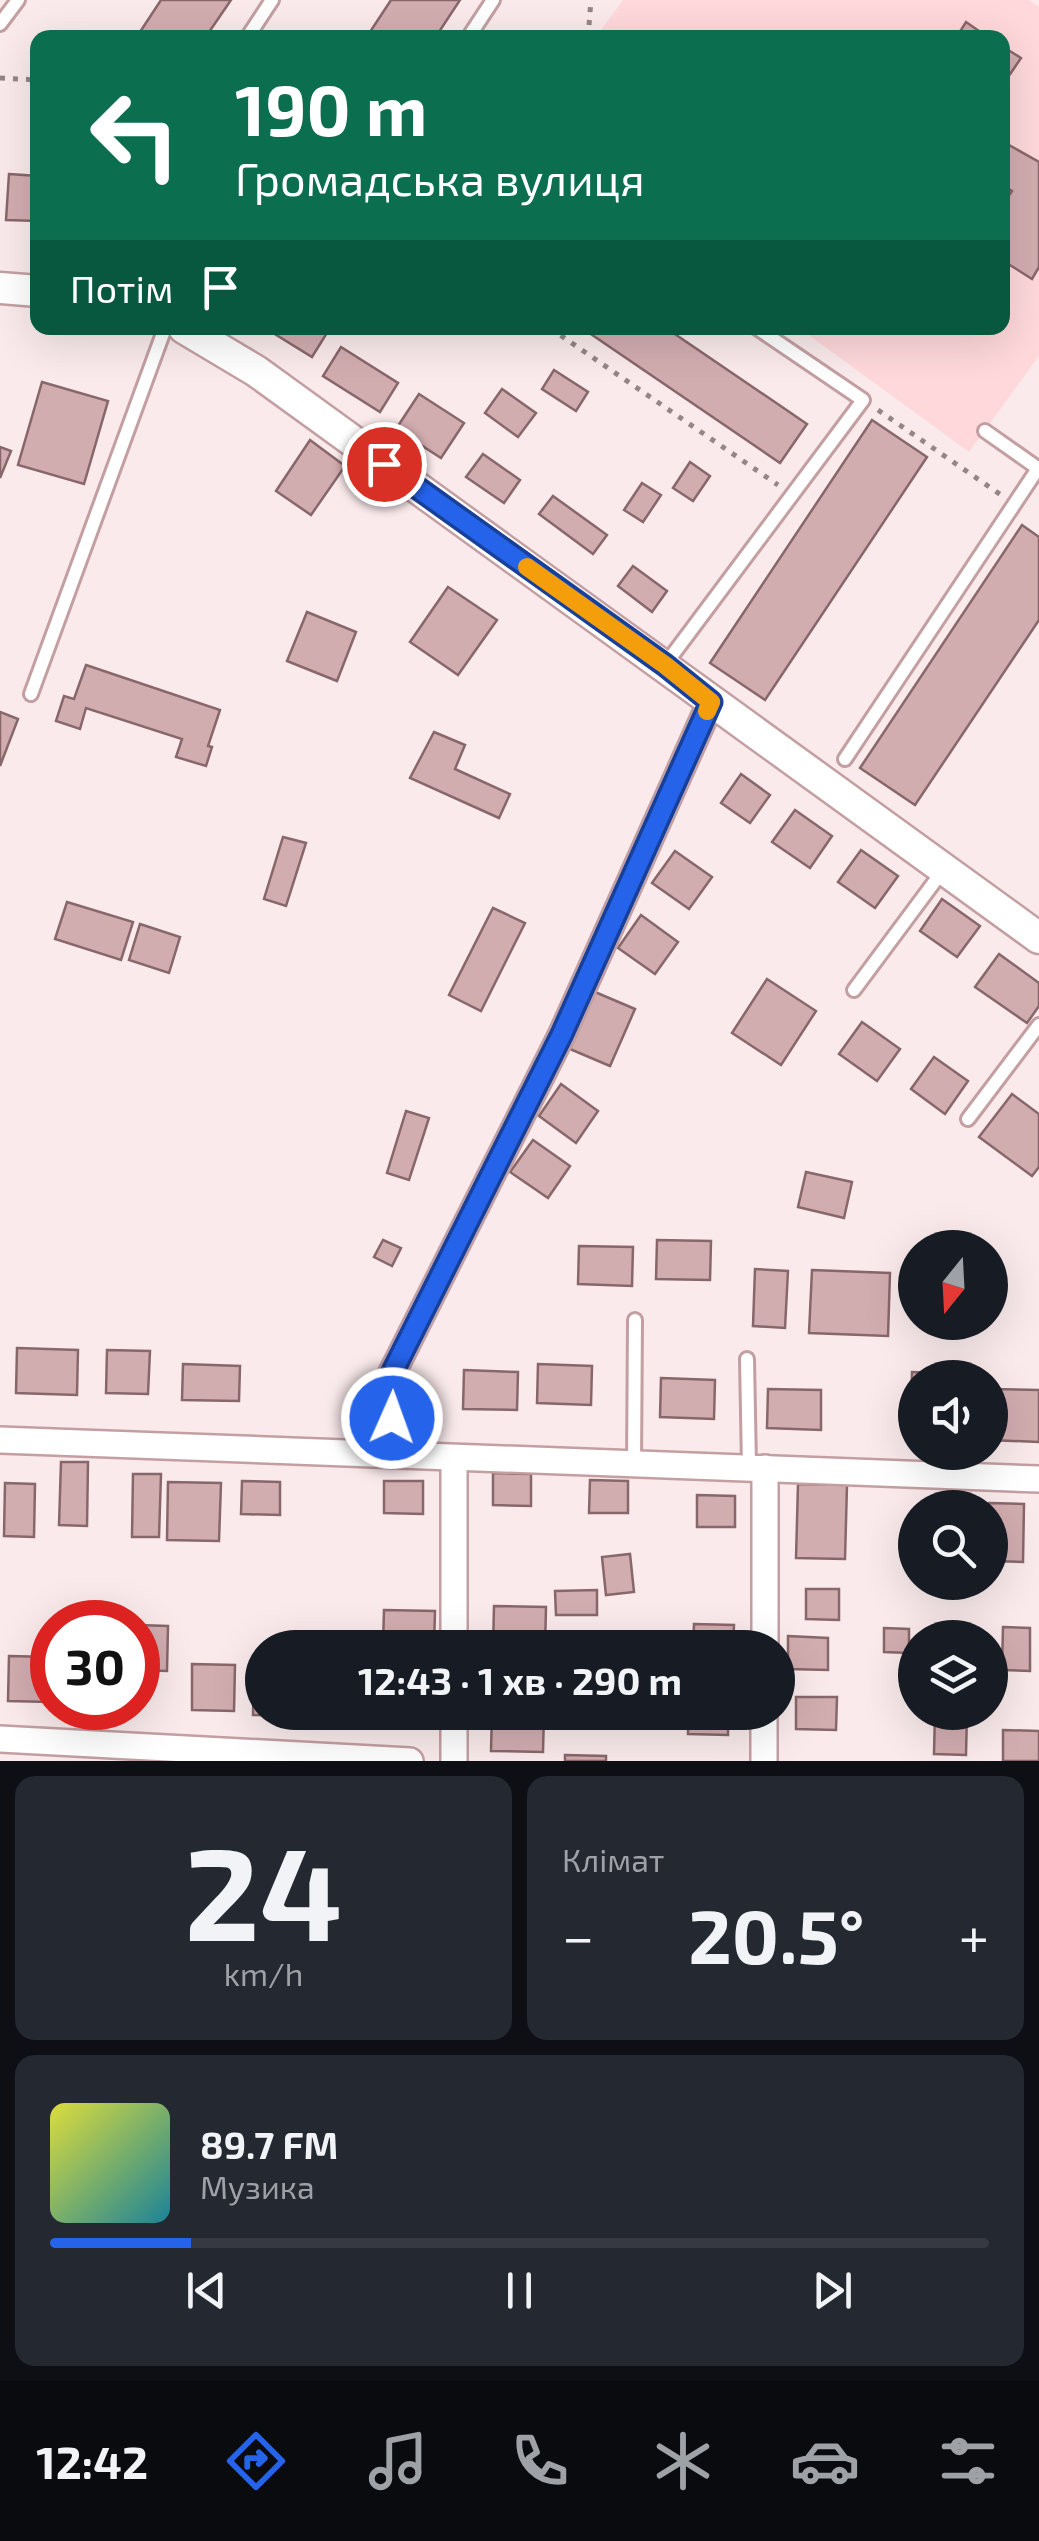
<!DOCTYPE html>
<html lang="uk">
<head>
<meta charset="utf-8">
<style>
	:root { --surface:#171b24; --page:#242831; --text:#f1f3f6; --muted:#9ea1a6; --line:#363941; --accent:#2563eb }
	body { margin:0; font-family:"Exo 2",sans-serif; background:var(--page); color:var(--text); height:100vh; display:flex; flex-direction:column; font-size:38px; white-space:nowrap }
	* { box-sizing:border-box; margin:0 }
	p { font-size:32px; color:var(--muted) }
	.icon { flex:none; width:55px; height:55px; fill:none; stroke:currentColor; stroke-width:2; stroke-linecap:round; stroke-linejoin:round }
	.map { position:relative; height:1761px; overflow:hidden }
	.sheet { display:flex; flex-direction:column; gap:15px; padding:15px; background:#0d0f14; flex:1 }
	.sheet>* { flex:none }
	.guide { position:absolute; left:30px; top:30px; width:980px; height:305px; border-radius:20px; box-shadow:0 10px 40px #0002; background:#0b6e4f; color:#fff; overflow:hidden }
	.needle { width:65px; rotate:198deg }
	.buttons { position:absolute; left:898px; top:1230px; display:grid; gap:20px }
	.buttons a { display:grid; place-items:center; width:110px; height:110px; border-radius:50%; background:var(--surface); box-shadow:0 10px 40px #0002; font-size:50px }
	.speed { position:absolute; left:30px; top:1600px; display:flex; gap:20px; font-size:50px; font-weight:700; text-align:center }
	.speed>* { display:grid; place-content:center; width:130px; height:130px; border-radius:50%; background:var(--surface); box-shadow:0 10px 40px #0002; line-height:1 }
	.speed .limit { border:15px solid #d22; background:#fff; color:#111 }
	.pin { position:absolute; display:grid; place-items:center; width:85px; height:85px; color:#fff; margin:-42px; border:5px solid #fff; border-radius:50%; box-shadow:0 2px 10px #0007 }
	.me { position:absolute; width:110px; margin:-55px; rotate:2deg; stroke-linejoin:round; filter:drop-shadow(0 0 8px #0008) }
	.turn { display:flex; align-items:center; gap:35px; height:210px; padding:0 40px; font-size:45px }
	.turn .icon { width:130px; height:130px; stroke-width:2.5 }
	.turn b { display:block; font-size:70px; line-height:85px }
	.then { display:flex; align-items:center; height:95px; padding:0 40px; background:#0003; gap:20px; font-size:38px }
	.big { font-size:75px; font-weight:700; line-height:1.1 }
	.sheet .widget { flex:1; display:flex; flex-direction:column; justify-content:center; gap:15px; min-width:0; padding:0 35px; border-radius:20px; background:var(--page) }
	.sheet .dial { align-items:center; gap:0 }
	.dial b { font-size:130px; line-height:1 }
	.song { display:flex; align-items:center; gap:30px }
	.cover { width:120px; height:120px; border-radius:15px; background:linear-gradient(135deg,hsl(60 70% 55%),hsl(190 70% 35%)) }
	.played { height:10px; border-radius:5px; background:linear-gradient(90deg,var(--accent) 15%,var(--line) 15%) }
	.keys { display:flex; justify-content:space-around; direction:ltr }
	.heat { display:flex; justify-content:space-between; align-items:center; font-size:55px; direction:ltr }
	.sheet .tiles { flex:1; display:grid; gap:15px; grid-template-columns:1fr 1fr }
	.widget:last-child { grid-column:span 2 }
	.trip { position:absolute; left:245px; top:1630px; width:550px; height:100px; border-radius:50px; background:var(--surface); box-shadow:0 10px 40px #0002; font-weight:700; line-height:100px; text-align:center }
	.tabs { display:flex; height:160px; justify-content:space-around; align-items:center; background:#090b0e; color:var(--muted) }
	.tabs .icon { width:70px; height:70px }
	.tabs .on { color:var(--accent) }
	.tabs b { font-size:45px; color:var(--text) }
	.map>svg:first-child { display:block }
	.built { fill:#fed8db }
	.building { fill:#d2adb0; stroke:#88676a; stroke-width:2.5 }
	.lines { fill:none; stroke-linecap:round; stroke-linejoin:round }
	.service-casing { stroke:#c39fa2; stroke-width:18 }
	.minor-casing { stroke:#c39fa2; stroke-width:30 }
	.tertiary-casing { stroke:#c39fa2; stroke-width:35 }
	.path { stroke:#948587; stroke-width:5; stroke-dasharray:5 8; stroke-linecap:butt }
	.service { stroke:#fff; stroke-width:12 }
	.minor { stroke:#fff; stroke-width:25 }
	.tertiary { stroke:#fff; stroke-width:30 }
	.route-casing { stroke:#184099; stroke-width:25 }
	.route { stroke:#2563eb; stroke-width:18 }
	.slow { stroke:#f59e0b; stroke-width:18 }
</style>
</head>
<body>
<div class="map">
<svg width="1039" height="1761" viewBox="0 0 1039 1761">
	<rect width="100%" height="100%" fill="#faeaec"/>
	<path class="built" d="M623,0H1029L1039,7V356L969,452L799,328H1002V38H595Z"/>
	<g class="building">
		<path d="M161,0H231L205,38H136Z"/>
		<path d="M391,0H460L435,38H366Z"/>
		<path d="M966,22L989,38H956Z"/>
		<path d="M1002,46L1021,58L1002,86Z"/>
		<path d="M1002,141L1039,162V267L1032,279L1002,260V206L1012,191L1002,184Z"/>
		<path d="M9,174L38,176V221L6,220Z"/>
		<path d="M265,328H330L312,357Z"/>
		<path d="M582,328H666L807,424L780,463Z"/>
		<path d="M341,347L398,383L380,412L323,376Z"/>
		<path d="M554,370L588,392L576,411L542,389Z"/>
		<path d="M42,382L108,401L84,484L18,465Z"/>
		<path d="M502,389L536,413L518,437L485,413Z"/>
		<path d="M419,394L464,423L441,458L396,429Z"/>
		<path d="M872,420L927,457L765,700L710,663Z"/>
		<path d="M310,440L345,466L311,515L276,491Z"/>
		<path d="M0,447L11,451L0,478Z"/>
		<path d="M483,454L520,480L504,503L466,477Z"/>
		<path d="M690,462L710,476L693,501L673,488Z"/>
		<path d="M642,483L661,495L643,522L624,510Z"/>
		<path d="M553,496L607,535L593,554L539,514Z"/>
		<path d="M1022,525L1039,537V620L915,805L860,768Z"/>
		<path d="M633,566L667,591L652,612L618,586Z"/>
		<path d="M448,587L497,620L458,675L410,642Z"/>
		<path d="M307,612L356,632L337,681L287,661Z"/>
		<path d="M86,665L220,710L208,746L212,747L206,766L176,757L182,739L86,708L80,729L56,721L64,696L74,699Z"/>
		<path d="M0,712L18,719L0,766Z"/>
		<path d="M434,732L465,745L455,769L510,794L499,818L410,778Z"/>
		<path d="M741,774L770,795L750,823L721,803Z"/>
		<path d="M795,810L832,836L810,868L772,842Z"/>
		<path d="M283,837L306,843L286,906L264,899Z"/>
		<path d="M861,850L898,876L875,908L838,882Z"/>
		<path d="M675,851L712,877L689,909L652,883Z"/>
		<path d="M942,899L980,926L957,957L920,931Z"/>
		<path d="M67,902L133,922L121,960L55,939Z"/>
		<path d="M493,908L525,923L481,1011L449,995Z"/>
		<path d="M641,915L678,942L655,974L618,948Z"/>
		<path d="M140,924L180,937L169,973L129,960Z"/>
		<path d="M999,954L1039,983V1006L1027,1023L975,987Z"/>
		<path d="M767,979L816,1011L781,1065L732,1033Z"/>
		<path d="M595,992L635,1009L610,1066L570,1049Z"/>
		<path d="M862,1022L900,1049L877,1081L839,1054Z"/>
		<path d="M934,1057L968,1081L945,1114L911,1089Z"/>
		<path d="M561,1084L598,1111L576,1143L539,1116Z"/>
		<path d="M1012,1094L1039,1114V1167L1032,1176L979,1137Z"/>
		<path d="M406,1111L429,1118L409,1180L387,1173Z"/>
		<path d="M533,1140L570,1166L548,1198L510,1172Z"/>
		<path d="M806,1172L852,1182L844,1218L798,1207Z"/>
		<path d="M383,1240L401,1248L392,1266L374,1257Z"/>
		<path d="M657,1240L711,1241L710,1280L656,1279Z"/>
		<path d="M579,1246L633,1247L632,1286L578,1284Z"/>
		<path d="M755,1269L788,1271L785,1328L753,1326Z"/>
		<path d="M812,1270L890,1273L888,1336L809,1333Z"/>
		<path d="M17,1348L78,1350L77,1395L16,1393Z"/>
		<path d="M107,1350L150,1351L148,1394L106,1393Z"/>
		<path d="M183,1364L240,1366L239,1401L182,1400Z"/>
		<path d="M538,1364L592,1366L591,1405L537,1403Z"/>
		<path d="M464,1370L518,1372L517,1410L463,1409Z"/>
		<path d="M912,1372L966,1374V1378H915V1411H911Z"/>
		<path d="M661,1378L715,1380L714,1419L660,1417Z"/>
		<path d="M768,1389L821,1390V1430L767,1428Z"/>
		<path d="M990,1389L1039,1390V1442L990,1440Z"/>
		<path d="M61,1462H88L87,1526L59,1525Z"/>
		<path d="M493,1473L531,1474V1506L493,1505Z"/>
		<path d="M133,1474H161L159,1537H132Z"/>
		<path d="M590,1480L628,1481V1513H589Z"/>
		<path d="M242,1481L280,1482V1515L241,1514Z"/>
		<path d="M384,1481H423V1514L384,1513Z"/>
		<path d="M168,1482L221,1483L219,1541L167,1540Z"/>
		<path d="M5,1483L35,1484L34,1537L4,1536Z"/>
		<path d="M798,1484L847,1485L845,1559L796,1558Z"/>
		<path d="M697,1495L735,1496V1527H697Z"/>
		<path d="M922,1501L957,1502V1508H922Z"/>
		<path d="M989,1503L1024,1504L1023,1562L990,1561Z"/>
		<path d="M630,1554L634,1592L606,1595L602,1557Z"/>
		<path d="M806,1589H839V1620L806,1619Z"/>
		<path d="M597,1590V1615H556L555,1591Z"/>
		<path d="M494,1606L546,1607L545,1648H493Z"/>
		<path d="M384,1610L435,1611L434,1646L383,1645Z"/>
		<path d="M694,1624L734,1625L733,1648H693Z"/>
		<path d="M138,1625L168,1626L167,1671L138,1670Z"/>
		<path d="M1003,1627L1030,1628V1671L1002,1670Z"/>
		<path d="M884,1628L909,1629V1653L884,1652Z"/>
		<path d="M788,1636L828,1638V1670L788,1669Z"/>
		<path d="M9,1656L51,1657L50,1702L8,1701Z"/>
		<path d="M192,1664L235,1665L234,1711L192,1710Z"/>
		<path d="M254,1674H262V1712H293V1716L253,1715Z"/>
		<path d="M796,1697H837L836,1730L796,1729Z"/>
		<path d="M393,1712H435V1722H392Z"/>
		<path d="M492,1712H544L543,1752L491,1751Z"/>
		<path d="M688,1712H728V1735L688,1734Z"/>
		<path d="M935,1712H967L966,1755L934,1754Z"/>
		<path d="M1003,1730L1039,1731V1761H1003Z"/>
		<path d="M565,1755L606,1756V1761H565Z"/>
	</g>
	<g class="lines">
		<g class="service-casing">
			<g id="service">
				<path d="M0,24L18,0"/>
				<path d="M247,38L272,0"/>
				<path d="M468,38L493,0"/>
				<path d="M985,431L1039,469"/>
				<path d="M665,665L863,400L757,328"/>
				<path d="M31,694L165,328"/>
				<path d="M845,759L1039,467"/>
				<path d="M854,990L944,869"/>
				<path d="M968,1119L1039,1025"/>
				<path d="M747,1359L749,1467"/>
				<path d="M634,1464L635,1320"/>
			</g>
		</g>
		<g class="minor-casing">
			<g id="minor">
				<path d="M0,1440L1039,1479"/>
				<path d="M395,1455L388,1381L562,1034L711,702"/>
				<path d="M454,1458V1648"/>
				<path d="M765,1648V1468"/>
				<path d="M454,1712V1761"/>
				<path d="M0,1739L410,1761"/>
				<path d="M764,1761V1712"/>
			</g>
		</g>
		<g class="tertiary-casing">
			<g id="tertiary">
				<path d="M0,288L38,291"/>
				<path d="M184,328L256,371L1039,938"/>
			</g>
		</g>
		<g class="path">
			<path d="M588,38L591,0"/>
			<path d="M0,78L38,80"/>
			<path d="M133,328L146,330"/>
			<path d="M550,328L778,485"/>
			<path d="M878,410L1001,495"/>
		</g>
		<use href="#service" class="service"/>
		<use href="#minor" class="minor"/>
		<use href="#tertiary" class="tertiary"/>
	</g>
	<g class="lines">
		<g class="route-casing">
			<path id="route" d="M384,464L665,665L711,702L562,1034L388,1381L392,1418"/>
		</g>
		<use href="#route" class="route"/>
		<path class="slow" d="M527,567L665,665L711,702L707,711"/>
	</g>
</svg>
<div class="buttons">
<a><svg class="needle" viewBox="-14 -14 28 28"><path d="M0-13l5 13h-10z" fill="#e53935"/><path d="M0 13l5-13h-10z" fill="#9ea1a6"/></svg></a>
<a><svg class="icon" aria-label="sound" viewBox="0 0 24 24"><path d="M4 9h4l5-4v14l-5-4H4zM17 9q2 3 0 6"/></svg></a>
<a><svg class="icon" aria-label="search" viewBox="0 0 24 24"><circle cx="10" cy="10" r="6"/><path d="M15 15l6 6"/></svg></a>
<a><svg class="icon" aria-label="layers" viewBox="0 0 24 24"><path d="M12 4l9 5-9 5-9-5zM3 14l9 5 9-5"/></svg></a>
</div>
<div class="speed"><div class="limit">30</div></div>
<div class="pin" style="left:384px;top:464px;background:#d93025"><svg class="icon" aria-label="arrive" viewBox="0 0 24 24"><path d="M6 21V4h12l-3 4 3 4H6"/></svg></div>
<svg class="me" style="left:392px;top:1418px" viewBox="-20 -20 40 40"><circle r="17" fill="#2563eb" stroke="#fff" stroke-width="3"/><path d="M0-11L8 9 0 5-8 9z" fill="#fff"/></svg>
<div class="trip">12:43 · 1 хв · 290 m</div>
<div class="guide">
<div class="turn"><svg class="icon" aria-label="left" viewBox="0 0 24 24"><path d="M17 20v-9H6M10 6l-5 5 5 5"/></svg><div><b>190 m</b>Громадська вулиця</div></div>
<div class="then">Потім<svg class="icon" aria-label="arrive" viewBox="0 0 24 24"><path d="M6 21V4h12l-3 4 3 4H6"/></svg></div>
</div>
</div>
<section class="sheet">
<div class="tiles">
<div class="widget dial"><b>24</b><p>km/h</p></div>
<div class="widget"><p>Клімат</p>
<div class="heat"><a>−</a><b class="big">20.5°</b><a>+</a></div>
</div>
<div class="widget">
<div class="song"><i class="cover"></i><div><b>89.7 FM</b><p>Музика</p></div></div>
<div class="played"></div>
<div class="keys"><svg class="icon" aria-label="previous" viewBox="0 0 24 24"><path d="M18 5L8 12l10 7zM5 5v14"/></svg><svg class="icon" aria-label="pause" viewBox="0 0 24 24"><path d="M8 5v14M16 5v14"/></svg><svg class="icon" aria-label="next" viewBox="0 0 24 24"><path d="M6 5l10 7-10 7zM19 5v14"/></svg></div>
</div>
</div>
</section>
<nav class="tabs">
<b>12:42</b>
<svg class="icon on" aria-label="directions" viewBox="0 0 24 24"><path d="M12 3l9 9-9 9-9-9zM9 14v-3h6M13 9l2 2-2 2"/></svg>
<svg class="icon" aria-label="music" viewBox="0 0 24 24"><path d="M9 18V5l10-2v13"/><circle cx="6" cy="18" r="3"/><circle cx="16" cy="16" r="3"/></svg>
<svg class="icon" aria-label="phone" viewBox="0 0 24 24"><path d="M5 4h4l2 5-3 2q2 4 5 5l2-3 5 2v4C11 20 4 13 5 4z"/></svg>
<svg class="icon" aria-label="climate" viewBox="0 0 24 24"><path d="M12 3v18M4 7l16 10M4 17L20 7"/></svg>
<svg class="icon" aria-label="car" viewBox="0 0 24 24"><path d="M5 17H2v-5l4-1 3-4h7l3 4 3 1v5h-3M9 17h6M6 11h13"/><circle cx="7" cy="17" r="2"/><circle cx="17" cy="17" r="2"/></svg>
<svg class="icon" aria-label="filters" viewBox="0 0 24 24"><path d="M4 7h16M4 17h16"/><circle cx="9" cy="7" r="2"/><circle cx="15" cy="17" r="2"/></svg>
</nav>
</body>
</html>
